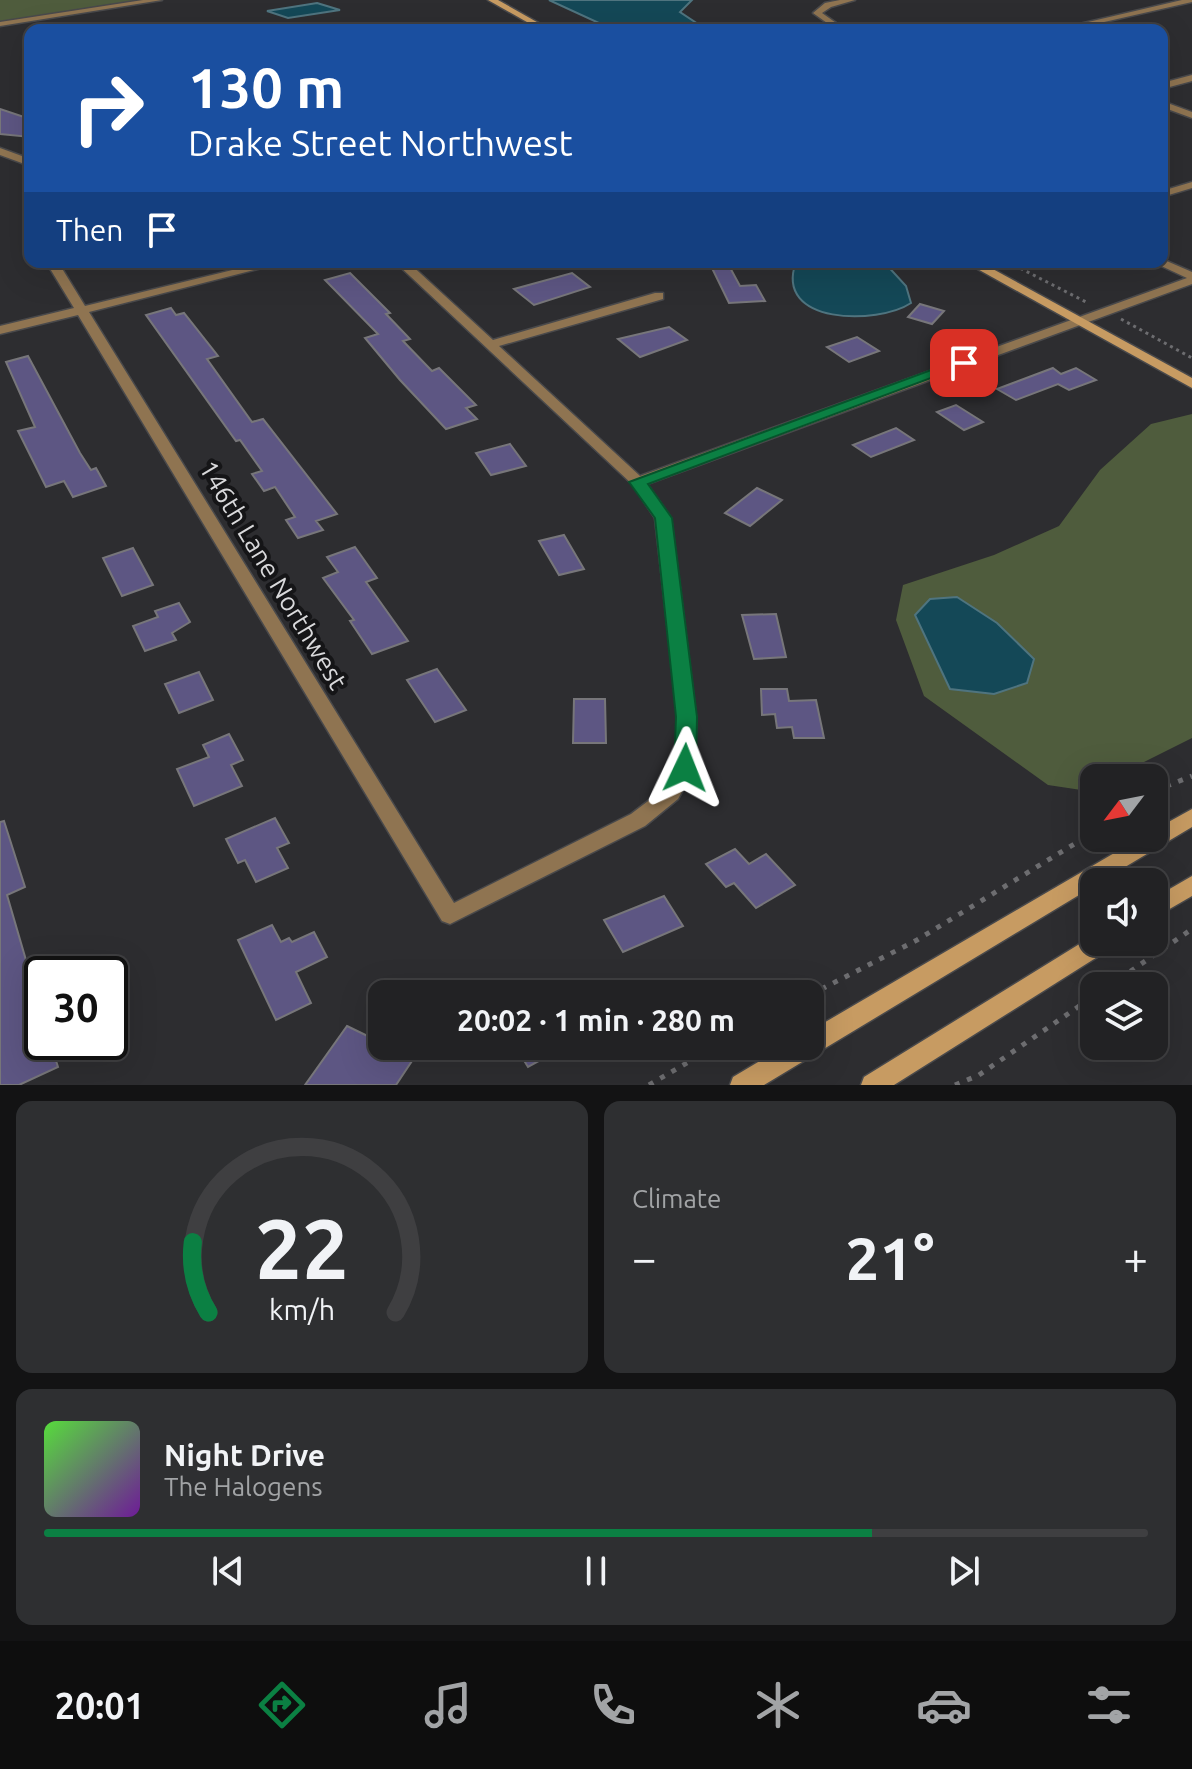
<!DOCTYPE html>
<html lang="en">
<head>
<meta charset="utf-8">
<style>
	:root { --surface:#222224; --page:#2e2f31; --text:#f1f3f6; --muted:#a2a4a6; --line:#3f3f41; --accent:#0b8043 }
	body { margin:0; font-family:Ubuntu,sans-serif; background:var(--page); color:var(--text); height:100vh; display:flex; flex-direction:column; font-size:30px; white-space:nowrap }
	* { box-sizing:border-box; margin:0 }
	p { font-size:26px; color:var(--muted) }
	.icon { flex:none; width:44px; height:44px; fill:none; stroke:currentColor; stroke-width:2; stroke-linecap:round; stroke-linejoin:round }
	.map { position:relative; height:1085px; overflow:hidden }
	.panel { display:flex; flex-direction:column; gap:16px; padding:16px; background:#131314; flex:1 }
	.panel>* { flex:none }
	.top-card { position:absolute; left:24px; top:24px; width:1144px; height:244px; border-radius:16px; box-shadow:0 8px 32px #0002,0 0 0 2px var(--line); background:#1a4fa0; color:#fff; overflow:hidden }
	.needle { width:52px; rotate:238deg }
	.buttons { position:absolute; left:1080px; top:764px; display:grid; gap:16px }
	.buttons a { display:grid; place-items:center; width:88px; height:88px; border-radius:16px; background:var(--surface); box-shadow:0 8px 32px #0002,0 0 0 2px var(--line); font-size:40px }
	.speed { position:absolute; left:24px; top:956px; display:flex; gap:16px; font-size:40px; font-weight:700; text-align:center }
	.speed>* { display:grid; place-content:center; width:104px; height:104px; border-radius:50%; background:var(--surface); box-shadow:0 8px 32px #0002,0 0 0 2px var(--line); line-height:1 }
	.speed .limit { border:4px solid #111; border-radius:12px; background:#fff; color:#111 }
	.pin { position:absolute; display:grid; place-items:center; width:68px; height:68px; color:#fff; margin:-34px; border-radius:16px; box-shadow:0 4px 12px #0006 }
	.me { position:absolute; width:88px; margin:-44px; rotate:2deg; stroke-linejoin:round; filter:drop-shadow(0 0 6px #0008) }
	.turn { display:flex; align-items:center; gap:28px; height:168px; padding:0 32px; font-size:36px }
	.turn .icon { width:104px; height:104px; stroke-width:2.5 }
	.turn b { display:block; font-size:56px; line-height:68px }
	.then { display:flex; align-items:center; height:76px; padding:0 32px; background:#0003; gap:16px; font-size:30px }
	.big { font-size:60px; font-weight:700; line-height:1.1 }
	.panel .card { flex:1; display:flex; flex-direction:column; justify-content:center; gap:12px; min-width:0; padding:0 28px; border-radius:16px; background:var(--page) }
	.panel .dial { align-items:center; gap:0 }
	.dial svg { height:208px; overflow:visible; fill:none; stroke:var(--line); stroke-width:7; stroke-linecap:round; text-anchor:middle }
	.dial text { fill:var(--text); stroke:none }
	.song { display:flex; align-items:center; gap:24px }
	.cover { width:96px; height:96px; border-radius:12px; background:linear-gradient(135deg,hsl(110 70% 55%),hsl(280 70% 35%)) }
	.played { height:8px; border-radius:4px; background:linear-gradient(90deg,var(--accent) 75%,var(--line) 75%) }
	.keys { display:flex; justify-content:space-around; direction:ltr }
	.heat { display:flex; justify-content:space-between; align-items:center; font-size:44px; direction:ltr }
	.panel .tiles { flex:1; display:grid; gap:16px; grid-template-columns:1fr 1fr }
	.card:last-child { grid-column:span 2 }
	.trip { position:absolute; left:368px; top:980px; width:456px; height:80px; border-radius:16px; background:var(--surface); box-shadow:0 8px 32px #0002,0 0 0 2px var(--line); font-weight:700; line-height:80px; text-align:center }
	.menu { display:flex; height:128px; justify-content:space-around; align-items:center; background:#0e0e0e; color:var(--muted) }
	.menu .icon { width:56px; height:56px }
	.menu .on { color:var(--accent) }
	.menu b { font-size:36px; color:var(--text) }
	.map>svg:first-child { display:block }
	.green { fill:#4f5c3d }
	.water { fill:#144857; stroke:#4f747f; stroke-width:2 }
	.building { fill:#5d5683; stroke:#77767a; stroke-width:2 }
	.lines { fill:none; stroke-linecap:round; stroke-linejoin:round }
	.street-casing { stroke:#49494b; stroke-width:3 }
	.secondary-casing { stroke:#49494b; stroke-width:3 }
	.path-far2 { stroke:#6d6d70; stroke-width:2; stroke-dasharray:2 3; stroke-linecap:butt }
	.path-far1 { stroke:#6d6d70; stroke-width:3; stroke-dasharray:3 4; stroke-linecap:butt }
	.path { stroke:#6d6d70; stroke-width:5; stroke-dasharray:5 8; stroke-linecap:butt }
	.street { fill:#8f7451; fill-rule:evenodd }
	.secondary { fill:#c79b62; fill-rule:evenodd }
	.route { fill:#0b8043; stroke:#07532c; stroke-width:2 }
	.labels { text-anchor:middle; stroke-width:8; stroke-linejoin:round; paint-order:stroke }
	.street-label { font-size:26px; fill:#d9d9db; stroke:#151517 }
</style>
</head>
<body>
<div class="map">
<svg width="1192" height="1085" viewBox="0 0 1192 1085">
	<rect width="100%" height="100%" fill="#2d2d30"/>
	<g class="green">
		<path d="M0,0H148L0,22Z"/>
		<path d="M1192,414V738L1112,778H1094V787L1088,791L1048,785L924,696L896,620L903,585L994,555L1059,526L1100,470L1151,424Z"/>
	</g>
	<g class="water">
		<path d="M549,0H692L680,12L707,30H614Z"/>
		<path d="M317,3L340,10L288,18L267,11Z"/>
		<path d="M796,262H884L906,286L911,303C878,325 773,325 796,262Z"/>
		<path d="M957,597L997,623L1034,659L1027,683L994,694L950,689L915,615L930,599Z"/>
	</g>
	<g class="building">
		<path d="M0,109L30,119V137L0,134Z"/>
		<path d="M709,262H727L740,286L756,285L765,301L729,303Z"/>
		<path d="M350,273L390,313L386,314L410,339L403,341L432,371L439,368L476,405L466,408L477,419L446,429L400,380L365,338L378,334L325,280Z"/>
		<path d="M572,273L590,287L534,305L514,289Z"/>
		<path d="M920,304L944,311L932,324L908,317Z"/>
		<path d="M171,308L176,315L184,313L218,356L207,359L252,422L263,419L337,514L316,521L323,530L298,538L286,520L295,517L275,487L264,491L252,474L262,471L240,440L236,441L146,315Z"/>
		<path d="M669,327L687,340L640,357L618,339Z"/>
		<path d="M857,337L879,351L849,362L827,347Z"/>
		<path d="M28,356L80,453L91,470L96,468L106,486L73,497L64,481L46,487L18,431L35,427L6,362Z"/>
		<path d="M1053,368L1061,374L1076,368L1096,380L1069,390L1058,384L1016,400L997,389Z"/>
		<path d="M956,405L983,422L964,430L937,412Z"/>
		<path d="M896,428L914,440L871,457L853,445Z"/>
		<path d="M510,444L526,466L491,475L476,453Z"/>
		<path d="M757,488L782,500L750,526L725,513Z"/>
		<path d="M564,535L584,569L559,575L539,541Z"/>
		<path d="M355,547L377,578L366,582L408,641L372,654L350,621L354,620L323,578L338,572L327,557Z"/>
		<path d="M133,548L153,585L122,596L103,558Z"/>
		<path d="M179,603L190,622L172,633L176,640L145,651L133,626L158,617L155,611Z"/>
		<path d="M776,614L786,657L754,659L742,615Z"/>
		<path d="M437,669L466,710L435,722L407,680Z"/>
		<path d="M199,672L213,700L179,713L165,684Z"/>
		<path d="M761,689H787L789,701L816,700L824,738H794L792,727L777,728L775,714L762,715Z"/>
		<path d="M574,699H605L606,743H573Z"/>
		<path d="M229,734L243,760L231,765L242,786L194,806L177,769L209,757L203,745Z"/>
		<path d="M275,818L289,843L277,848L288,868L256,882L245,860L238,863L226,839Z"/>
		<path d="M4,821L25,887L7,895L42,1015V1042H50L58,1067L19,1085H0V822Z"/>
		<path d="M735,849L749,864L766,854L795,885L756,908L734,883L726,887L706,864Z"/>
		<path d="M664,896L683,926L623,952L604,920Z"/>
		<path d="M272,925L281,942L289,938L292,942L314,932L327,957L296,972L311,1003L276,1020L238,940Z"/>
		<path d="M347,1026L382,1043V1046L414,1058L396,1085H305Z"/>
		<path d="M515,1046H566L528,1067Z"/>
	</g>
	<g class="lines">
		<g class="street-casing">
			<g id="street">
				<path d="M143,0H162L0,26V22Z"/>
				<path d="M840,0H855L831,7L822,13L846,30H837L813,13L825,3Z"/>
				<path d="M1182,0H1192V2L1069,30H1054Z"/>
				<path d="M1192,75V81L1162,89V83Z"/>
				<path d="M1162,101L1192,112V118L1162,107Z"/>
				<path d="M0,148L30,159V166L0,155Z"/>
				<path d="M1192,182V188L1162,197V191Z"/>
				<path d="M30,200V226L24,223L25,203Z"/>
				<path d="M1162,259L1192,272V284L647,484L671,518L696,717L695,768L678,799L645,826L450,924L442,921L78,315L0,334V326L74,308L46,262H58L85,306L265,262H285L89,312L454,903L631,814L664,789L675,768L678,717L655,518L633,485L395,262H408L493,340L655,293H663V299L499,346L640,476L1187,278L1157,264L1155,262H1162Z"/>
			</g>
		</g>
		<g class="secondary-casing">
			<g id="secondary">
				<path d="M488,0H498L551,30H541Z"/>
				<path d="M965,262H980L1192,378V388Z"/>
				<path d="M1192,809V827L1100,882H1094V886L764,1085H730L733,1077L785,1046H810V1031L1140,838H1154V830Z"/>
				<path d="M1192,876V896L1154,918V898Z"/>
				<path d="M1094,935V942H1113L1110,949L894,1085H861L864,1077Z"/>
			</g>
		</g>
		<path class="path-far2" d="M559,24L570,30"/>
		<g class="path-far1">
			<path d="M1008,262L1088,303"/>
			<path d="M1121,319L1192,358"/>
		</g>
		<g class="path">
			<path d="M1154,791L1192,776"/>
			<path d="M1109,986L1192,929"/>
			<path d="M810,995L917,940L1094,832"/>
			<path d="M649,1085L716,1046"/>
			<path d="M955,1085L979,1075L1094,996"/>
		</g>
		<use href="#street" class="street"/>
		<use href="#secondary" class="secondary"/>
	</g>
	<path class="route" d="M958,360L971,363L648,484L672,518L697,717L696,768L685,776L678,773L674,768L676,717L655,518L629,482Z"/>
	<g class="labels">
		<g class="street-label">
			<text transform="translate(273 575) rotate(59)" y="9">146th Lane Northwest</text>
		</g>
	</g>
</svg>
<div class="buttons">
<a><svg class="needle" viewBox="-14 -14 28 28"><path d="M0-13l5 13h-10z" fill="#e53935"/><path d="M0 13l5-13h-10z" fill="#a2a4a6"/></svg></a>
<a><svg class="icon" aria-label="sound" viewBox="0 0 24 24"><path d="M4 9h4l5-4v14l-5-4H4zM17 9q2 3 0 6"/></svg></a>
<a><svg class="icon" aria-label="layers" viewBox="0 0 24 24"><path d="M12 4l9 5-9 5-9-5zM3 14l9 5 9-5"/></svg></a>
</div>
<div class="speed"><div class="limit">30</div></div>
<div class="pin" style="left:964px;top:363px;background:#d93025"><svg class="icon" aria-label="arrive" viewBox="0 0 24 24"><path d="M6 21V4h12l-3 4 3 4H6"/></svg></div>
<svg class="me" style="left:685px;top:768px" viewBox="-20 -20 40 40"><path d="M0-17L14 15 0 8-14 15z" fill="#0b8043" stroke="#fff" stroke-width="4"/></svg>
<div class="trip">20:02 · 1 min · 280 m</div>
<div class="top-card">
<div class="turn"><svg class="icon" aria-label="right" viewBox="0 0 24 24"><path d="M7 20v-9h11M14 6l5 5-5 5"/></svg><div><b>130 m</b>Drake Street Northwest</div></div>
<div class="then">Then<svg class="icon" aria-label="arrive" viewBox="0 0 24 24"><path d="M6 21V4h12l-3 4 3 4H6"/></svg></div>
</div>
</div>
<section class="panel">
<div class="tiles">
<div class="card dial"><svg viewBox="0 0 100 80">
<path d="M14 69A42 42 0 1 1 86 69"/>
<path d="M14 69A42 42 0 0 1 8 42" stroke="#0b8043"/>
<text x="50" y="56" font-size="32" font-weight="700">22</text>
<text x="50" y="72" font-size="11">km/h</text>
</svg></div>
<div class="card"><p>Climate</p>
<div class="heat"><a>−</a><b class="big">21°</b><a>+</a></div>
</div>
<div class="card">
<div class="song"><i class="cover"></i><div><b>Night Drive</b><p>The Halogens</p></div></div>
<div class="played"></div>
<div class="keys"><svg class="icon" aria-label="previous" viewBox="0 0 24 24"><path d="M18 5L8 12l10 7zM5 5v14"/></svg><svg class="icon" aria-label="pause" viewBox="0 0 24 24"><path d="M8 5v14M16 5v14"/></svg><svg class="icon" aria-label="next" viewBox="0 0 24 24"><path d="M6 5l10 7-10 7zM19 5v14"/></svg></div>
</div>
</div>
</section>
<nav class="menu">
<b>20:01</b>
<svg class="icon on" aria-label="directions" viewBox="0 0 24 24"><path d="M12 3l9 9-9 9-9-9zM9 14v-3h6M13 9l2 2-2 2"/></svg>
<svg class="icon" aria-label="music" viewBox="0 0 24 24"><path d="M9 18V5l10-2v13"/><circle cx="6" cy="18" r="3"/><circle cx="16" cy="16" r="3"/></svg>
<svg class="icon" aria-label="phone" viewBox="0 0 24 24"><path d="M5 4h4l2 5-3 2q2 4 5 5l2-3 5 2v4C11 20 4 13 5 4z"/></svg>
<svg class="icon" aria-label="climate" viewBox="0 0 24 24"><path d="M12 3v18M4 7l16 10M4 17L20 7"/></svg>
<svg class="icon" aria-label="car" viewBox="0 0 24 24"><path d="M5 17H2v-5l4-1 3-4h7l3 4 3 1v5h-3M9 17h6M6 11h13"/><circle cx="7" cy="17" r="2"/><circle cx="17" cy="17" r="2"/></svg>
<svg class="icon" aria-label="filters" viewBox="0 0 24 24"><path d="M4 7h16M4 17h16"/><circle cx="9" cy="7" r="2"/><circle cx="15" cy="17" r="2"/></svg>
</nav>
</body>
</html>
